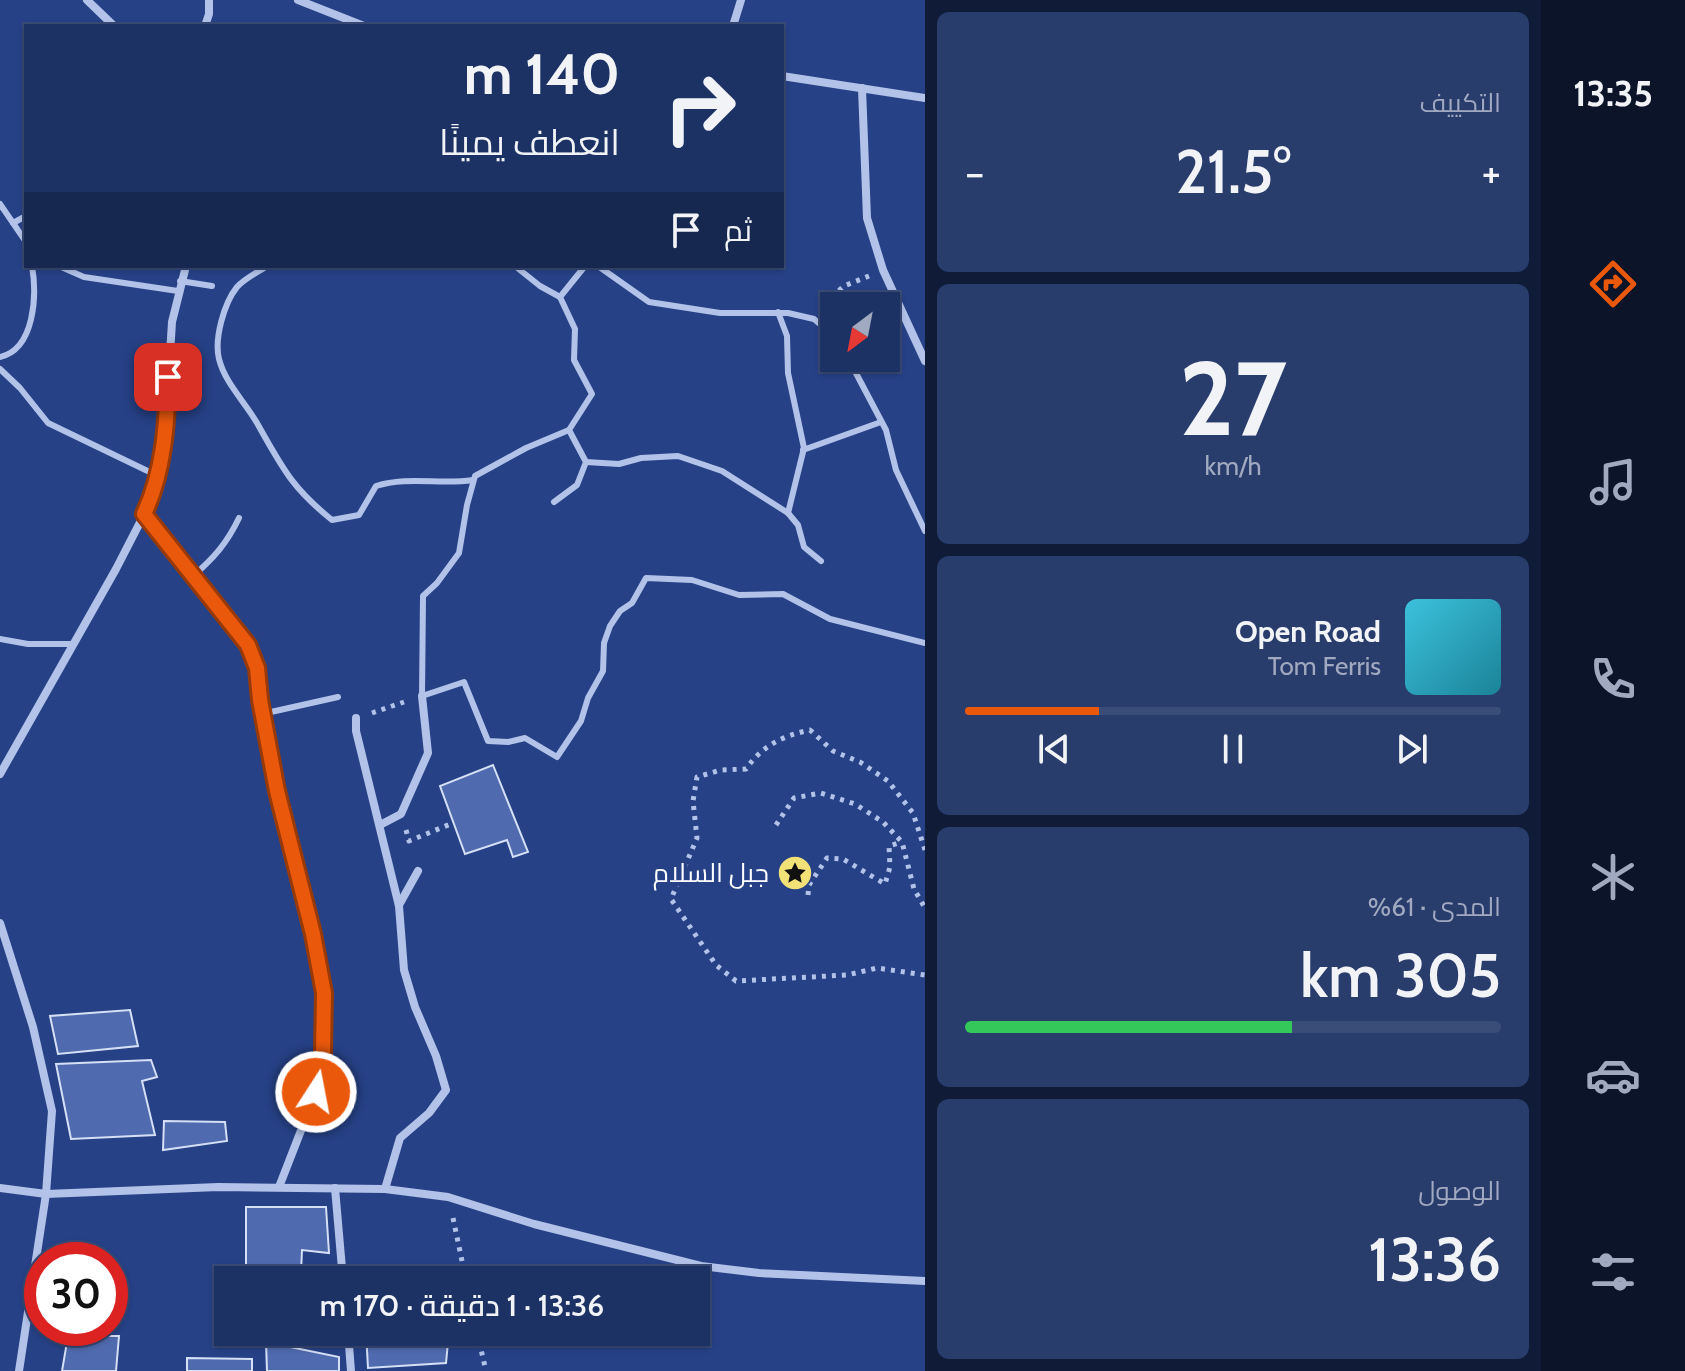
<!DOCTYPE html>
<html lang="ar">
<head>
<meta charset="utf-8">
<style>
	:root { --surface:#1c3164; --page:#293d6d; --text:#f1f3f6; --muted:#a0a9bf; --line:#3a4c78; --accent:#ea580c }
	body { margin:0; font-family:Cabin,Cairo,sans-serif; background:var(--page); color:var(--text); direction:rtl; height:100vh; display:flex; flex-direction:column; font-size:30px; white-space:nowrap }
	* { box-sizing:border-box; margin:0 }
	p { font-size:26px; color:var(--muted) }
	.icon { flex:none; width:44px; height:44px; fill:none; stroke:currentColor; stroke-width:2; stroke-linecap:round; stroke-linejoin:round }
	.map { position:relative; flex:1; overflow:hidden; direction:ltr }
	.details { display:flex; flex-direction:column; gap:12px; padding:12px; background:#0f1b37; width:616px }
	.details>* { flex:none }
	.banner { position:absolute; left:24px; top:24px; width:760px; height:244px; border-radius:0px; box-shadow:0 2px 6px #0004,0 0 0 2px var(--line); direction:rtl; background:#1c3164; color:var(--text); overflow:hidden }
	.needle { width:52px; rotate:212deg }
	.fabs { position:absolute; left:820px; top:292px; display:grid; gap:16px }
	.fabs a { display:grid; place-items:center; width:80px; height:80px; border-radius:0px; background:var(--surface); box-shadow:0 2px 6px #0004,0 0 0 2px var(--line); font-size:40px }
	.speed { position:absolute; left:24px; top:1242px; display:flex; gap:16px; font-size:40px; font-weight:700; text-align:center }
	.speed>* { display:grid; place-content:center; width:104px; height:104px; border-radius:50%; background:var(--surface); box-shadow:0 2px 6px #0004,0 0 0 2px var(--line); line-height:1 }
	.speed .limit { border:12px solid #d22; background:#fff; color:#111 }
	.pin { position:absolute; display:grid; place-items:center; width:68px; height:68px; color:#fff; margin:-34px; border-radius:16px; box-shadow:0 4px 12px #0006 }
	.me { position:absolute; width:88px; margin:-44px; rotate:11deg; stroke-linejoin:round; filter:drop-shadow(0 0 6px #0008) }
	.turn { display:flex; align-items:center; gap:28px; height:168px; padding:0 32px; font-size:36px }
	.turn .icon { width:104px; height:104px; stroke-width:2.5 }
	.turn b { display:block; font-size:56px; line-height:68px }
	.then { display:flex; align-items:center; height:76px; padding:0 32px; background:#0003; gap:16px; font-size:30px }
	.big { font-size:60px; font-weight:600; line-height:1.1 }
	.details .widget { flex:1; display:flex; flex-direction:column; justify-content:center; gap:12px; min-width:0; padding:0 28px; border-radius:12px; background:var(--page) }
	.details .dial { align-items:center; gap:0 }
	.dial b { font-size:104px; line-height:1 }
	.song { display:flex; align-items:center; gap:24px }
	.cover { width:96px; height:96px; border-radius:12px; background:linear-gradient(135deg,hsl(190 70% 55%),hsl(190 70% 35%)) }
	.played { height:8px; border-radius:4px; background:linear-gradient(90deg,var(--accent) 25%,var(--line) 25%) }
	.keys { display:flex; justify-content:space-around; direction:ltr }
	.heat { display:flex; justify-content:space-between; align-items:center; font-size:44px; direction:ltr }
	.charge { height:12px; border-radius:6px; background:linear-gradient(90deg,#34c759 61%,var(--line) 0) }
	.trip { position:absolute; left:214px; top:1266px; width:496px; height:80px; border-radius:0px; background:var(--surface); box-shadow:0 2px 6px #0004,0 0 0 2px var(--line); font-weight:600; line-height:80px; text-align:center; direction:rtl }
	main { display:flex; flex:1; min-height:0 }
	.dock { display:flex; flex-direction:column; width:144px; justify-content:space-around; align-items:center; background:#0b1428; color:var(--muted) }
	.dock .icon { width:56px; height:56px }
	.dock .selected { color:var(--accent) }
	.dock b { font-size:36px; color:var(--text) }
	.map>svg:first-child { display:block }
	.building { fill:#4f6aae; stroke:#d5dff6; stroke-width:2 }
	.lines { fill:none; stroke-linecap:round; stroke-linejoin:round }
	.path { stroke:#b2c2e8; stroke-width:5; stroke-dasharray:4 6; stroke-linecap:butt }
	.service { stroke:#b2c2e8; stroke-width:6 }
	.minor { stroke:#b2c2e8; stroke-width:8 }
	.route-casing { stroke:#983908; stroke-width:20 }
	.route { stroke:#ea580c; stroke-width:14 }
	.labels { text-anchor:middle; stroke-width:8; stroke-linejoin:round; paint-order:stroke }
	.poi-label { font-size:26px; fill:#fff; stroke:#264186; text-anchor:end }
</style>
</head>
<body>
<main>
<nav class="dock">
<b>13:35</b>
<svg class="icon selected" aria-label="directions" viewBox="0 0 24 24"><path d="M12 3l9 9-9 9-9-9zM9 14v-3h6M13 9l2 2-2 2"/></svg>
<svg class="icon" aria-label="music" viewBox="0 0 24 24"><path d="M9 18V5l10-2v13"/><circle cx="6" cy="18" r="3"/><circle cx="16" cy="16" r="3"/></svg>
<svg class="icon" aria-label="phone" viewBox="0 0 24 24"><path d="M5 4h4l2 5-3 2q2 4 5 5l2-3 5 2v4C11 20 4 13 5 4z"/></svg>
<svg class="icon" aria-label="climate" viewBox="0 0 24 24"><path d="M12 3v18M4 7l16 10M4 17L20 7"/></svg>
<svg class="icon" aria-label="car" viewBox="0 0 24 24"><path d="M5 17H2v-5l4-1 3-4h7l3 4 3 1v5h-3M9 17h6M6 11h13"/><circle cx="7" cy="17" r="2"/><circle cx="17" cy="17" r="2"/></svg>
<svg class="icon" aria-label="filters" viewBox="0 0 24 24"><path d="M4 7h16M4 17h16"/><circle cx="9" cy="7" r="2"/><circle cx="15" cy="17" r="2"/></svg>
</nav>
<section class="details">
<div class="widget"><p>التكييف</p>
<div class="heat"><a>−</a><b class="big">21.5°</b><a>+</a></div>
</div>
<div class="widget dial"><b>27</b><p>km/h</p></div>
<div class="widget">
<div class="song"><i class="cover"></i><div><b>Open Road</b><p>Tom Ferris</p></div></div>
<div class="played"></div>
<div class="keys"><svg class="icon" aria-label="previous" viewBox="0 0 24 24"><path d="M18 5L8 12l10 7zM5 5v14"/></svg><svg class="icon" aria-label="pause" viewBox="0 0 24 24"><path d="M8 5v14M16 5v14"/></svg><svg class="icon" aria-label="next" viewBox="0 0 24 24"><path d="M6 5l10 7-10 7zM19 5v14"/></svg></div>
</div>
<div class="widget"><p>المدى · 61%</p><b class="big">305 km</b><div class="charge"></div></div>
<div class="widget"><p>الوصول</p><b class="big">13:36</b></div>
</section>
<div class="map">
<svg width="925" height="1371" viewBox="0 0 925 1371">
	<rect width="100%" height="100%" fill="#264186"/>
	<g class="building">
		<path d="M493,765L528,852L513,857L507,840L465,854L440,786Z"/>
		<path d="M130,1010L138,1046L58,1054L50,1016Z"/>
		<path d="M151,1060L157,1077L142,1081L155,1135L71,1139L56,1064Z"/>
		<path d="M164,1121L225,1122L227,1141L163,1150Z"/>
		<path d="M246,1207H326L329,1253L302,1250L301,1272L246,1269Z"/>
		<path d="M241,1277L324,1279V1280H241Z"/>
		<path d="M454,1277V1280H375Z"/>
		<path d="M366,1332H449L446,1363L368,1368Z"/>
		<path d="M68,1336H119L116,1371H62Z"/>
		<path d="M266,1342L339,1357V1371H267Z"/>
		<path d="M187,1358L252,1359V1371H187Z"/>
	</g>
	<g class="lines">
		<g class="path">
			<path d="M824,304L844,286L869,276"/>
			<path d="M372,713L404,702"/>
			<path d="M776,825L794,798L821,793L855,804L883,822L902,842L914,889L925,908"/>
			<path d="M406,830L409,841L453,823"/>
			<path d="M925,850L913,813L888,781L860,762L833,751L810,730C782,736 762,746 746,769L721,770L697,777L693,801L697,838L671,899L716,965L736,981L847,975L877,968L925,975"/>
			<path d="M808,895L809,885L827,858L843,859L885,884L890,867L889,846L902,842"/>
			<path d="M453,1218L466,1280"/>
			<path d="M477,1332L486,1371"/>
		</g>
		<g class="service">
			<path d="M0,204L26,242"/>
			<path d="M13,223L26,216"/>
			<path d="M59,266L84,277L178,291"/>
			<path d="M267,266C258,272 244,279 237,287C224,303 214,339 219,359C225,383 245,402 257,423C282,467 291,487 332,520L359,515L376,486C408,476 440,485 473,480"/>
			<path d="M515,266L540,286L560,297"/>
			<path d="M585,266L560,297L575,329L574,360L592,394L569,430L526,448L475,476L467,505L459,553L437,583L423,596L422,696L464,682L488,741L508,742L525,738L557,757L581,721L588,698L603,671L604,643L610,626L620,611L632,603L646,578L692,580L739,595L783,594L830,619L925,643"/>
			<path d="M598,266L649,302L720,313H788L814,319L834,336"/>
			<path d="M180,281L212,286"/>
			<path d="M778,312L787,336L788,373L804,448L788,513"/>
			<path d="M0,357C35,349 37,295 32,266"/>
			<path d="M848,358L886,430L896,470L925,531"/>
			<path d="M0,369L20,388L48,423L158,476"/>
			<path d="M803,450L881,422"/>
			<path d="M586,462L619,464L641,458L678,456L722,471L788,513L798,525L804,547L821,561"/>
			<path d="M554,502L577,485L586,462L569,430"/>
			<path d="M193,576C214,558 227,543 239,518"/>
			<path d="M0,639L28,644H73"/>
			<path d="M262,714L338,697"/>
		</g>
		<g class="minor">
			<path d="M87,0L114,26"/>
			<path d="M298,0L364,26"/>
			<path d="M205,26L209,14V0"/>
			<path d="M733,26L741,0"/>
			<path d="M782,76L925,98"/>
			<path d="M862,88L867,218L883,270L925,361"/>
			<path d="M144,514L248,645L257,668L260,700L277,791L313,934L324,993L323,1052L316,1092L279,1187"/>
			<path d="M356,718V731L399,906L404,970L415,1007L436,1056L446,1090L429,1113L400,1138L385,1189"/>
			<path d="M0,774L116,569L149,505L158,476L165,435L172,322L186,266"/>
			<path d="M380,825L401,814L428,753L422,696"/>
			<path d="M399,905L418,871"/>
			<path d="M0,923L33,1027L52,1111L46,1194L19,1371"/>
			<path d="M0,1188L46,1194L218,1187L385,1189L448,1197L534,1224L701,1266L759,1273L925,1281"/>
			<path d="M335,1188L343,1280"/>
			<path d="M348,1332L351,1371"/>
		</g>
	</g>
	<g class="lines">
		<g class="route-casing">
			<path id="route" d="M168,377C167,423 164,471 144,514L248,645L257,668L260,700L277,791L313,934L324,993L323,1052L316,1092"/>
		</g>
		<use href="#route" class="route"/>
	</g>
	<defs>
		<g id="sight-disc" transform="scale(1.8)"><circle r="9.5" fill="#f1e177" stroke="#264186"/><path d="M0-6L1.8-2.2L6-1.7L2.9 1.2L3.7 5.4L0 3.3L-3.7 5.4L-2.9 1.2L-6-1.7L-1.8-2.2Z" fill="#111"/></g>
	</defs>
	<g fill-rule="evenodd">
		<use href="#sight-disc" x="795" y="873"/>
	</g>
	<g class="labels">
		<g class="poi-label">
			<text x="769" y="882">جبل السلام</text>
		</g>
	</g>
</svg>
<div class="fabs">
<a><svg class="needle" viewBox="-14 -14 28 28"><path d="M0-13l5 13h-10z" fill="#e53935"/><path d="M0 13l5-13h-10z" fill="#a0a9bf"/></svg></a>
</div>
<div class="speed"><div class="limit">30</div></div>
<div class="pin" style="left:168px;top:377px;background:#d93025"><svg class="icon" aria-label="arrive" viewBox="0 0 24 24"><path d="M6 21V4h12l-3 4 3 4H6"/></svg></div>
<svg class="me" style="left:316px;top:1092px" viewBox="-20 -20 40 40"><circle r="17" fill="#ea580c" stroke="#fff" stroke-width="3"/><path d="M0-11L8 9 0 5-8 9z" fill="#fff"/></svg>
<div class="trip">13:36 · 1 دقيقة · 170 m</div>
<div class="banner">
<div class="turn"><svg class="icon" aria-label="right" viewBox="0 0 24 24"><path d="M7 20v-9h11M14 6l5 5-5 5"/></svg><div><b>140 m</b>انعطف يمينًا</div></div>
<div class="then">ثم<svg class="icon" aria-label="arrive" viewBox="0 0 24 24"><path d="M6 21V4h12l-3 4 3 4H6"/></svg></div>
</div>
</div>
</main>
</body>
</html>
